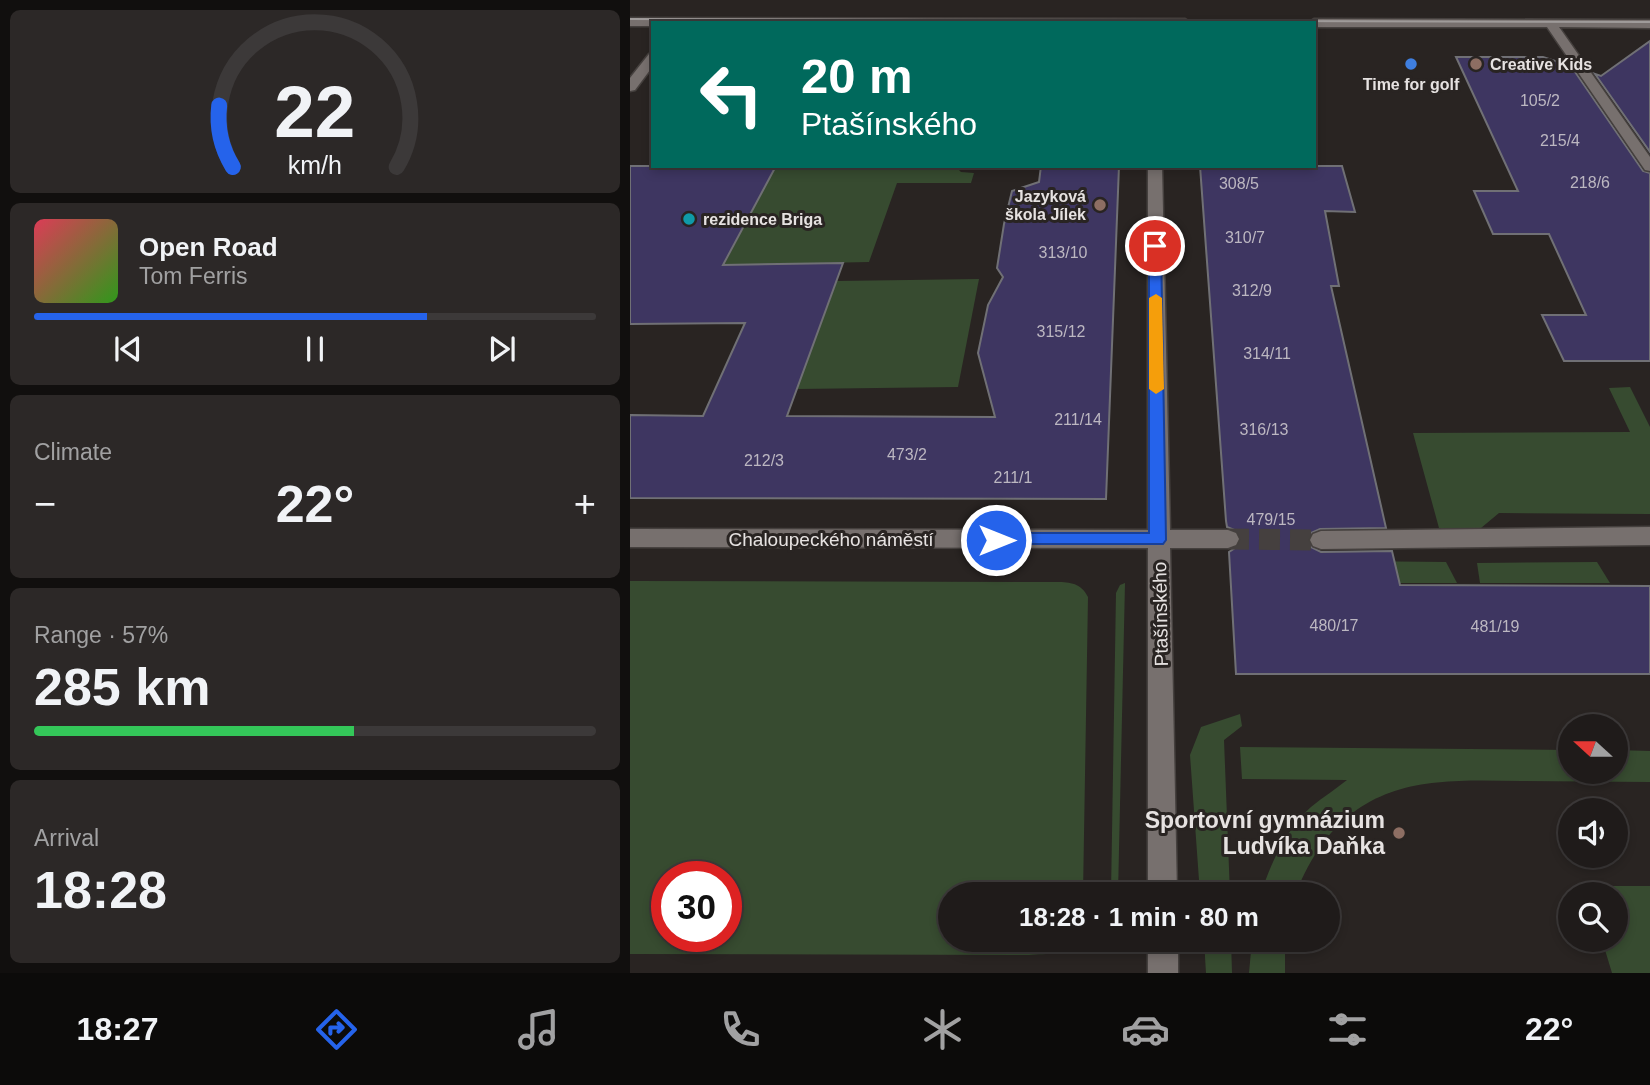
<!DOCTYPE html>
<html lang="en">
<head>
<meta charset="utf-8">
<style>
	:root { --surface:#1f1b1a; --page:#2c2827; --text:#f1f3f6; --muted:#a1a1a2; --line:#3c3939; --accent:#2563eb }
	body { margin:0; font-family:Arial,sans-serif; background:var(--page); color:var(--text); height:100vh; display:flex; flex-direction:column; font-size:26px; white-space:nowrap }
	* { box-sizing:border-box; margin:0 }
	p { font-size:23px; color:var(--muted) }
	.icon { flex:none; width:38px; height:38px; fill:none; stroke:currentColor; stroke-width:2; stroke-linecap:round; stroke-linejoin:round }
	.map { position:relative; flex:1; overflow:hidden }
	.panel { display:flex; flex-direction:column; gap:10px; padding:10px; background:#110f0e; width:630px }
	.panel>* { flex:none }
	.hud { position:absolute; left:21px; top:21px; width:665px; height:147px; border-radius:0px; box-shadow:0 4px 10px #0003,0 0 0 2px var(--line); background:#00695c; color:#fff; overflow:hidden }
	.needle { width:46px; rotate:291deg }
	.controls { position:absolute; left:928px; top:714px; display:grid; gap:14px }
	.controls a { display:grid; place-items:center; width:70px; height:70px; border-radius:50%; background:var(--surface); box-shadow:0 4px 10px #0003,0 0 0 2px var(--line); font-size:35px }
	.speed { position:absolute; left:21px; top:861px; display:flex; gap:14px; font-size:35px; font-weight:700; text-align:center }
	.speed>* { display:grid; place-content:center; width:91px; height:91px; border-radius:50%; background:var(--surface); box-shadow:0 4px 10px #0003,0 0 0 2px var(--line); line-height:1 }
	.speed .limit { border:10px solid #d22; background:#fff; color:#111 }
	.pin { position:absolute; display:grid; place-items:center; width:60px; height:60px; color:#fff; margin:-30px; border:4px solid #fff; border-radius:50%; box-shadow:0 2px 7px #0007 }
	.me { position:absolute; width:77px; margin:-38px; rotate:90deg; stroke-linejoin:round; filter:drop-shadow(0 0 5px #0008) }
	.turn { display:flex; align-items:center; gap:24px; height:147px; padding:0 35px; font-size:32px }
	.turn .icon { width:91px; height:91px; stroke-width:2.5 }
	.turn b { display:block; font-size:49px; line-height:60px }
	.big { font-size:52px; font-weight:700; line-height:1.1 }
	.panel .card { flex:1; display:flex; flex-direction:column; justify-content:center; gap:10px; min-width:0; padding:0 24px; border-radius:10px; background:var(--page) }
	.panel .dial { align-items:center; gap:0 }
	.dial svg { height:182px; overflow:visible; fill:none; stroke:var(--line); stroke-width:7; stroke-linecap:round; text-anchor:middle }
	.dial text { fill:var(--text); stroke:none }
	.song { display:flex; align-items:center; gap:21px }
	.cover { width:84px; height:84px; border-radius:10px; background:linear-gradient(135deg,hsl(350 70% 55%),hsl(110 70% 35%)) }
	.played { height:7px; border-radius:4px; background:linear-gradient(90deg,var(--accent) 70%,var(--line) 70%) }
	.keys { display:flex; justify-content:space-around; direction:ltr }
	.heat { display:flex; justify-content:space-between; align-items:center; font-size:38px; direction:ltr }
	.charge { height:10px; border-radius:5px; background:linear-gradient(90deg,#34c759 57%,var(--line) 0) }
	.trip { position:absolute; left:308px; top:882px; width:402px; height:70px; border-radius:35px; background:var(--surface); box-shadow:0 4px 10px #0003,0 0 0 2px var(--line); font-weight:700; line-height:70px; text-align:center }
	.tab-bar { display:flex; height:112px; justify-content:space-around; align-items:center; background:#0c0b0a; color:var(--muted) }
	.tab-bar .icon { width:49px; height:49px }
	.tab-bar .selected { color:var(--accent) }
	.tab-bar b { font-size:32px; color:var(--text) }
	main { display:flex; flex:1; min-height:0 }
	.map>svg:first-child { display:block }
	.green { fill:#374b30; fill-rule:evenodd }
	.building { fill:#3e3661; stroke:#707075; stroke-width:2 }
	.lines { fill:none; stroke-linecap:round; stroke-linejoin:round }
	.minor-tunnel { stroke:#45403f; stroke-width:21; stroke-dasharray:21 10; stroke-linecap:butt }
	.minor-casing { stroke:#45403e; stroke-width:3 }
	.minor { fill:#77706e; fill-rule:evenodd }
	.tram { stroke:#9f9b9a; stroke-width:2 }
	.route { fill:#2563eb; stroke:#184099; stroke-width:2 }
	.slow { fill:#f59e0b }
	.shop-dot { fill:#3f7fe0; stroke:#292422; stroke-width:2.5 }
	.education-dot { fill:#8d6e63; stroke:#292422; stroke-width:2.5 }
	.culture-dot { fill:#0f9aa8; stroke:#292422; stroke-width:2.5 }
	.labels { text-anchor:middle; stroke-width:6; stroke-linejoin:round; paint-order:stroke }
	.far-poi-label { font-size:16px; font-weight:bold; fill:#e6e2e1; stroke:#292422; text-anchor:start }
	.number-label { font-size:16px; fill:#bcb7c1 }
	.street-label { font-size:19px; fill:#e6e2e1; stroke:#292422 }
	.near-poi-label { font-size:23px; font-weight:bold; fill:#e6e2e1; stroke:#292422; text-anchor:end }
</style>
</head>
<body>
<main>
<section class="panel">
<div class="card dial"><svg viewBox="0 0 100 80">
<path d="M14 69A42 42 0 1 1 86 69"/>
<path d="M14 69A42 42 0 0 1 8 42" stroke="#2563eb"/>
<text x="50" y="56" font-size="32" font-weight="700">22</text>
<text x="50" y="72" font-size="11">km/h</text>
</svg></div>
<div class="card">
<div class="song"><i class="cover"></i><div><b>Open Road</b><p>Tom Ferris</p></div></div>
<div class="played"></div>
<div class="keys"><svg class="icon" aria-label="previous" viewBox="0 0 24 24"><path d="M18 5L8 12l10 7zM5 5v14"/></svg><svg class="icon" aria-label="pause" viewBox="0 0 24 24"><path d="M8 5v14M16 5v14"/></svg><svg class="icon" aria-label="next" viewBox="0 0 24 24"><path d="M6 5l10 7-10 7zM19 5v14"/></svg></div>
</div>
<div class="card"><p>Climate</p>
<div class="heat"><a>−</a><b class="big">22°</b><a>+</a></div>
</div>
<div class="card"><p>Range · 57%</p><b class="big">285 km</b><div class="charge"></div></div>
<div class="card"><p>Arrival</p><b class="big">18:28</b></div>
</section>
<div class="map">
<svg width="1020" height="973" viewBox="0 0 1020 973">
	<rect width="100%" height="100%" fill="#292422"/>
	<g class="green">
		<path d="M146,166H325L331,172L344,173L341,183H267L239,262L94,265Z"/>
		<path d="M349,279L328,387L167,389L207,281Z"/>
		<path d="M1000,387L1020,427V514L869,513L851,528H809L783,433L1000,432L979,388Z"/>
		<path d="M717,561L816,562L827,583H718Z"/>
		<path d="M967,562L980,583H850L847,563Z"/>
		<path d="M0,581L418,582C434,582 450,580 458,597L453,894H320V940H448C440,957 416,953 399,955L0,954ZM37,877H96V936H37Z"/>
		<path d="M495,583L488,894H481L486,593L490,585Z"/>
		<path d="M610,714L612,726L594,740L600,894H570L560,755L571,727Z"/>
		<path d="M610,747L940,750V772H985V750L1020,751V782C977,782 935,781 892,781C815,780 745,775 693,843C682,858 672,876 666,894H631C640,864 657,828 681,807C693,797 706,789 717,780L612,779Z"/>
		<path d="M955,886H1020V973H982L972,940H985V894H958Z"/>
		<path d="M574,940H601L602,973H576Z"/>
		<path d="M622,940H655V973H619Z"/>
	</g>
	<g class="building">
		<path d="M1020,41V152L965,74L971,76Z"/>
		<path d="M826,57H913L941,66L1013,171L1020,173V361H934L912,315H956L919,234H863L844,191H888Z"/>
		<path d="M0,166H146L93,265L213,263L157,416L365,417L348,353L358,305L373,277L367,268L374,224L382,191L409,182L411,166H489L476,499L0,498V415L73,416L115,323L0,324Z"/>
		<path d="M570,166H712L725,212L695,211L709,286H701L756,528L690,529L681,533L678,539L681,547L691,552L762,551L770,585L1020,586V674H606L599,552L608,546L611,538L607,531L597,527L596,521Z"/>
	</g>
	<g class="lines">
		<path class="minor-tunnel" d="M598,539L691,540"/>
		<g class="minor-casing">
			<g id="minor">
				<path d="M0,18L555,19L561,23H23V26H0Z"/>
				<path d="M684,19L1020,20V28L929,27L1020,157V171L1015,170L917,27H684V23H678Z"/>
				<path d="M23,53V66L5,90L0,91V78L19,54Z"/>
				<path d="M518,166H532L540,530H598L606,533L609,539L606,545L598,548H540L547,894H518V548L0,547V529L518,530Z"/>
				<path d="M1020,527V545L691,549L683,546L680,540L683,534L691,531Z"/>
				<rect x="518" y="940" width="30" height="33"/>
			</g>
		</g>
		<use href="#minor" class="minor"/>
		<path class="tram" d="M0,19L1020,22"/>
	</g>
	<path class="route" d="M525,243L531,246L536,540L533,544H360L358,540L360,535L366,533H519V246Z"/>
	<path class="slow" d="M526,294L532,298L534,389L526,394L519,389V298Z"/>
	<circle class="shop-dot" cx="781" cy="64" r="7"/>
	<g class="education-dot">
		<circle cx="846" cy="64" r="7"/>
		<circle cx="470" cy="205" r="7"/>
		<circle cx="769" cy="833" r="7"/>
	</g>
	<circle class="culture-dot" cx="59" cy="219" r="7"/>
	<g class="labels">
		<g class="far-poi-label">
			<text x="860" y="70">Creative Kids</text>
			<text x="781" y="90" text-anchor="middle">Time for golf</text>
			<text x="456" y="202" text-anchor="end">Jazyková<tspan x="456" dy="18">škola Jílek</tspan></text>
			<text x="73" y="225">rezidence Briga</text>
		</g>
		<g class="number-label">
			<text x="910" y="106">105/2</text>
			<text x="930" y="146">215/4</text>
			<text x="960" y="188">218/6</text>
			<text x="609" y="189">308/5</text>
			<text x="615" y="243">310/7</text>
			<text x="433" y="258">313/10</text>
			<text x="622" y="296">312/9</text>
			<text x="431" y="337">315/12</text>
			<text x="637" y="359">314/11</text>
			<text x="448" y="425">211/14</text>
			<text x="634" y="435">316/13</text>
			<text x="277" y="460">473/2</text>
			<text x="134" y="466">212/3</text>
			<text x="383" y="483">211/1</text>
			<text x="641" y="525">479/15</text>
			<text x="704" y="631">480/17</text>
			<text x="865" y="632">481/19</text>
		</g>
		<g class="street-label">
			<text x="201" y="546">Chaloupeckého náměstí</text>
			<text transform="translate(530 614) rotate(-91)" y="7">Ptašínského</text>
		</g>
		<g class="near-poi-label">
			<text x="755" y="828">Sportovní gymnázium<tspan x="755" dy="26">Ludvíka Daňka</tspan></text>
		</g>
	</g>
</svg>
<div class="controls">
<a><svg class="needle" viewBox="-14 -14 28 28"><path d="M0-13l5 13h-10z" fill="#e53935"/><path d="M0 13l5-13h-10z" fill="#a1a1a2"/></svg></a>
<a><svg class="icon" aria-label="sound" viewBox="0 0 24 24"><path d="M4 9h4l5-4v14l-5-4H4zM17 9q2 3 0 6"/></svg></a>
<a><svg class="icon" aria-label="search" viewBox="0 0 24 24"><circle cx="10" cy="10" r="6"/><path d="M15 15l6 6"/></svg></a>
</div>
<div class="speed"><div class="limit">30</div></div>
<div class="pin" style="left:525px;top:246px;background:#d93025"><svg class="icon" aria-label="arrive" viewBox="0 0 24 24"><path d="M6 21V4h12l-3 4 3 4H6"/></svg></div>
<svg class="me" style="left:366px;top:540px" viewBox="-20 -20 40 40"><circle r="17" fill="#2563eb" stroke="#fff" stroke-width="3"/><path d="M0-11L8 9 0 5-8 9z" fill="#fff"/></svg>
<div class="trip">18:28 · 1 min · 80 m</div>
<div class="hud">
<div class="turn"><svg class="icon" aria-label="left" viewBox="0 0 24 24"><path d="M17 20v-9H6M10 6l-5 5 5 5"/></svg><div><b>20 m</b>Ptašínského</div></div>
</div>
</div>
</main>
<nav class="tab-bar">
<b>18:27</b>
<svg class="icon selected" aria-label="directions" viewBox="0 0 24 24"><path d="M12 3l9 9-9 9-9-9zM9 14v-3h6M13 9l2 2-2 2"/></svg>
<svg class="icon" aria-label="music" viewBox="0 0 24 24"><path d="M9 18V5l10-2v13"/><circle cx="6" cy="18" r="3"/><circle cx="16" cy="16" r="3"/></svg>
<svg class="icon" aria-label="phone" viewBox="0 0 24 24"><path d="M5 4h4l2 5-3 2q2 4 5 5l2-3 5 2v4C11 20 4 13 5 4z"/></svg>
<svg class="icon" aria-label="climate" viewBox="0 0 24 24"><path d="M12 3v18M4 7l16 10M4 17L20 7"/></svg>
<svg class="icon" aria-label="car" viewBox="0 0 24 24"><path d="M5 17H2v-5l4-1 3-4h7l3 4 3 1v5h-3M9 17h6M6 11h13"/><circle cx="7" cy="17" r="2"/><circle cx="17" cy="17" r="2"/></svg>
<svg class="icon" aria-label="filters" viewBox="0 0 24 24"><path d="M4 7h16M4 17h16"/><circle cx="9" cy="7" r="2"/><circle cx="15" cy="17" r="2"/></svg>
<b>22°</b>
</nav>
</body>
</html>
